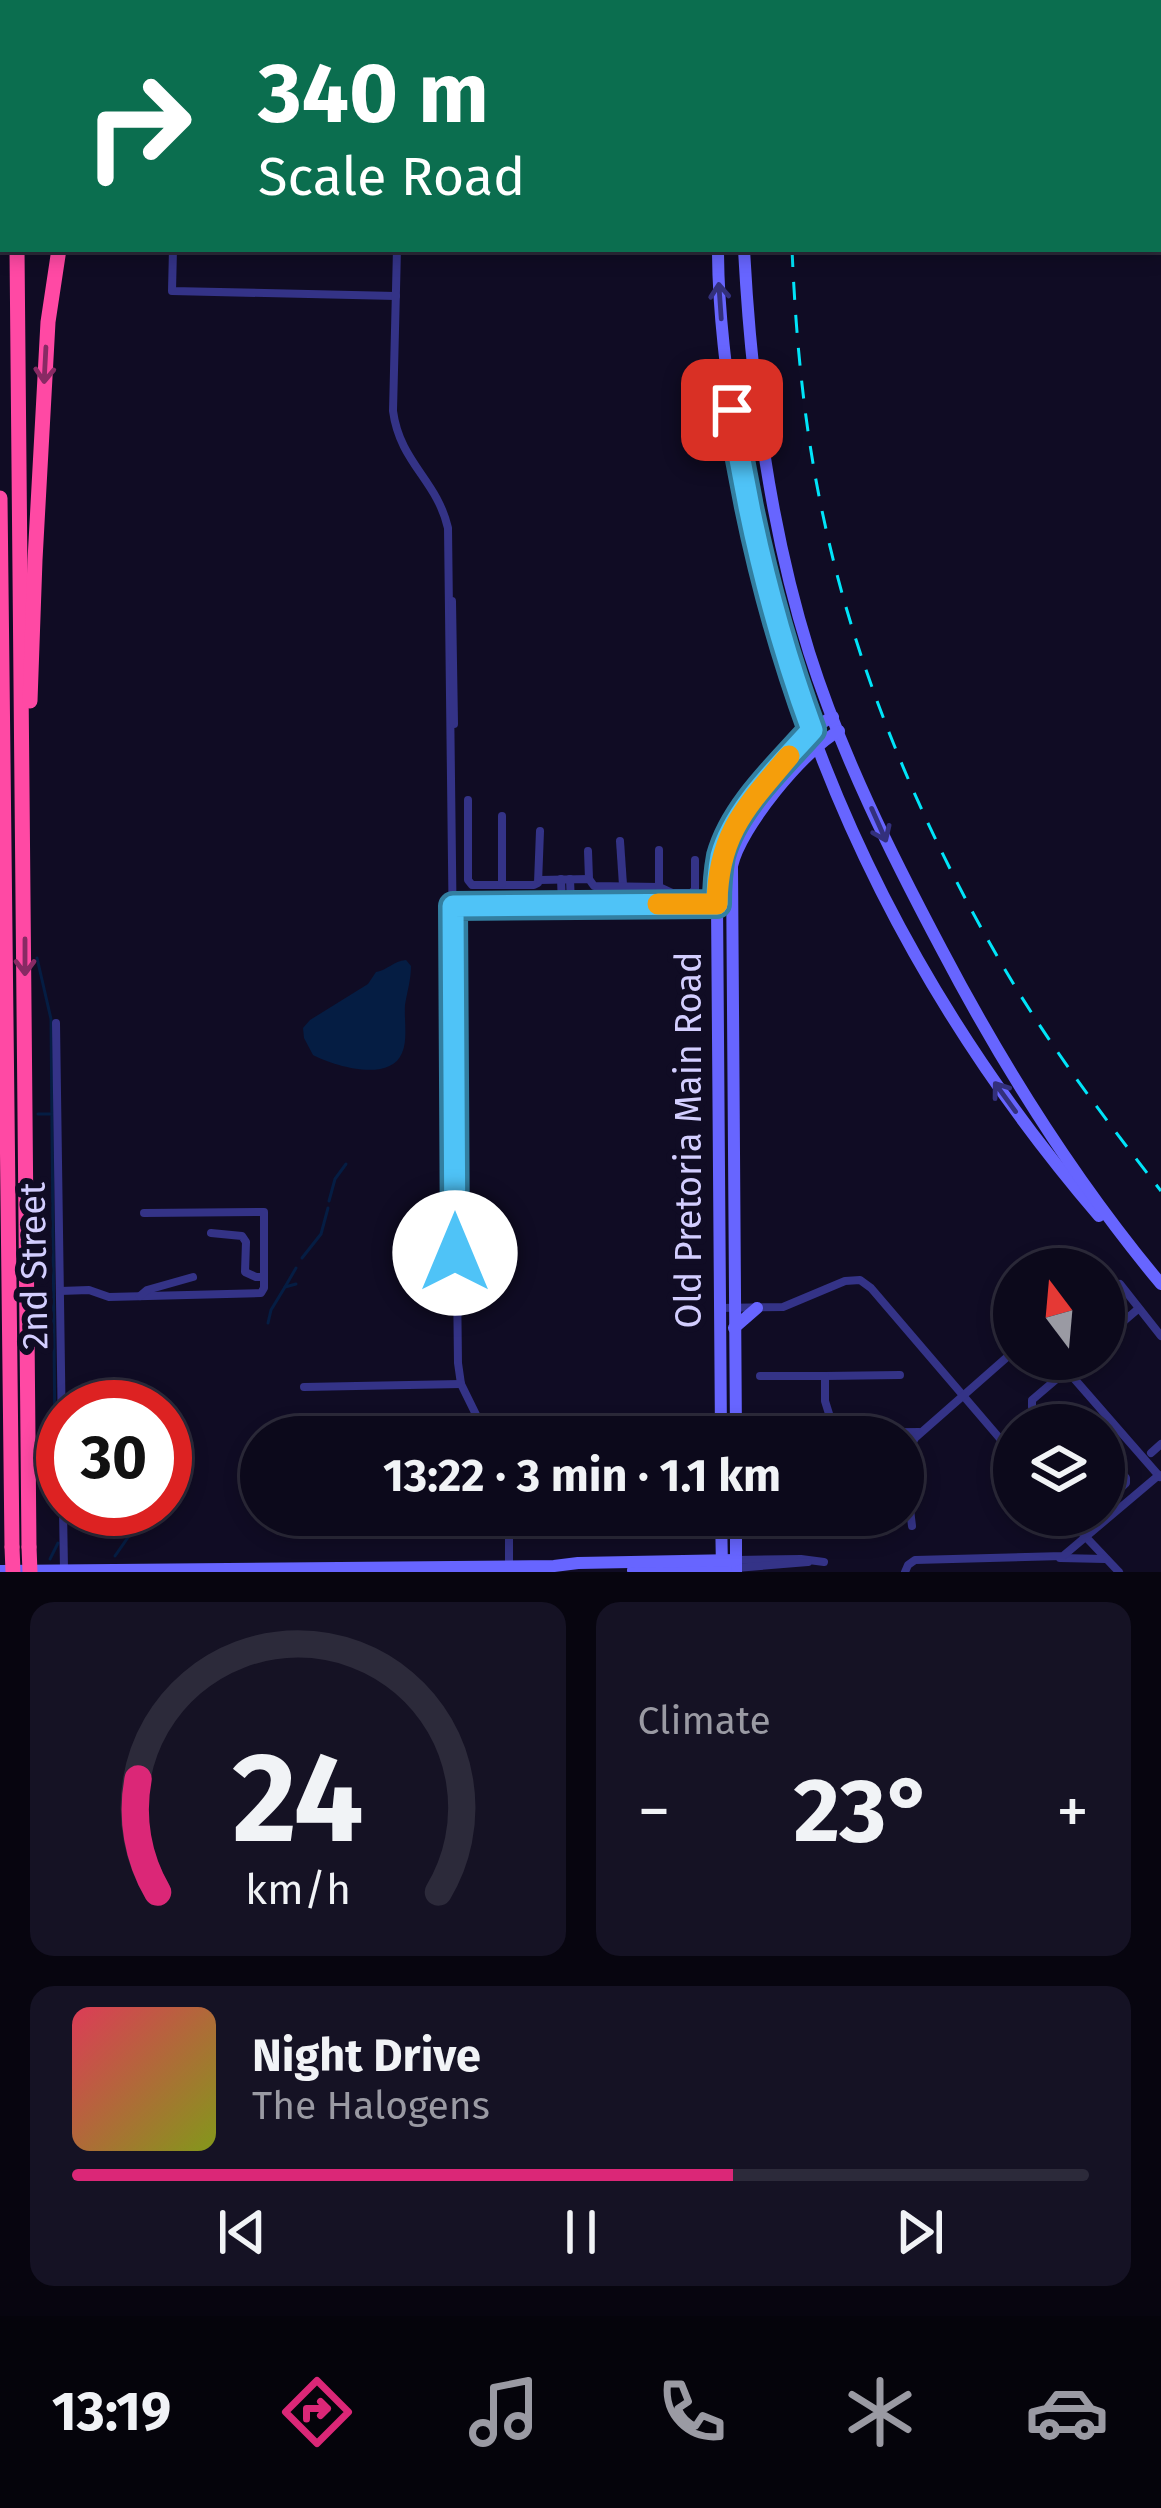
<!DOCTYPE html>
<html lang="en">
<head>
<meta charset="utf-8">
<style>
	:root { --surface:#0c091b; --page:#151224; --text:#f1f3f6; --muted:#9a9aa3; --line:#2c2a3a; --accent:#db2777 }
	body { margin:0; font-family:"Fira Sans",sans-serif; background:var(--page); color:var(--text); height:100vh; display:flex; flex-direction:column; font-size:45px; white-space:nowrap }
	* { box-sizing:border-box; margin:0 }
	p { font-size:39px; color:var(--muted) }
	.icon { flex:none; width:66px; height:66px; fill:none; stroke:currentColor; stroke-width:2; stroke-linecap:round; stroke-linejoin:round }
	.map { position:relative; height:1572px; overflow:hidden }
	.drawer { display:flex; flex-direction:column; gap:30px; padding:30px; background:#07050f; flex:1 }
	.drawer>* { flex:none }
	.top-card { position:absolute; left:0px; top:0px; width:1161px; height:252px; box-shadow:0 6px 18px #0003,0 0 0 3px var(--line); background:#0b6e4f; color:#fff; overflow:hidden }
	.needle { width:78px; rotate:344deg }
	.controls { position:absolute; left:993px; top:1248px; display:grid; gap:24px }
	.controls a { display:grid; place-items:center; width:132px; height:132px; border-radius:50%; background:var(--surface); box-shadow:0 6px 18px #0003,0 0 0 3px var(--line); font-size:60px }
	.speed { position:absolute; left:36px; top:1380px; display:flex; gap:24px; font-size:60px; font-weight:700; text-align:center }
	.speed>* { display:grid; place-content:center; width:156px; height:156px; border-radius:50%; background:var(--surface); box-shadow:0 6px 18px #0003,0 0 0 3px var(--line); line-height:1 }
	.speed .limit { border:18px solid #d22; background:#fff; color:#111 }
	.pin { position:absolute; display:grid; place-items:center; width:102px; height:102px; color:#fff; margin:-51px; border-radius:24px; box-shadow:0 6px 18px #0006 }
	.me { position:absolute; width:132px; margin:-66px; rotate:0deg; stroke-linejoin:round; filter:drop-shadow(0 0 9px #0008) }
	.turn { display:flex; align-items:center; gap:42px; height:252px; padding:0 60px; font-size:54px }
	.turn .icon { width:156px; height:156px; stroke-width:2.5 }
	.turn b { display:block; font-size:84px; line-height:102px }
	.big { font-size:90px; font-weight:700; line-height:1.1 }
	.drawer .widget { flex:1; display:flex; flex-direction:column; justify-content:center; gap:18px; min-width:0; padding:0 42px; border-radius:24px; background:var(--page) }
	.drawer .dial { align-items:center; gap:0 }
	.dial svg { height:312px; overflow:visible; fill:none; stroke:var(--line); stroke-width:7; stroke-linecap:round; text-anchor:middle }
	.dial text { fill:var(--text); stroke:none }
	.song { display:flex; align-items:center; gap:36px }
	.cover { width:144px; height:144px; border-radius:18px; background:linear-gradient(135deg,hsl(350 70% 55%),hsl(70 70% 35%)) }
	.played { height:12px; border-radius:6px; background:linear-gradient(90deg,var(--accent) 65%,var(--line) 65%) }
	.keys { display:flex; justify-content:space-around; direction:ltr }
	.heat { display:flex; justify-content:space-between; align-items:center; font-size:66px; direction:ltr }
	.drawer .tiles { flex:1; display:grid; gap:30px; grid-template-columns:1fr 1fr }
	.widget:last-child { grid-column:span 2 }
	.trip { position:absolute; left:240px; top:1416px; width:684px; height:120px; border-radius:60px; background:var(--surface); box-shadow:0 6px 18px #0003,0 0 0 3px var(--line); font-weight:700; line-height:120px; text-align:center }
	.tabs { display:flex; height:192px; justify-content:space-around; align-items:center; background:#05040b; color:var(--muted) }
	.tabs .icon { width:84px; height:84px }
	.tabs .current { color:var(--accent) }
	.tabs b { font-size:54px; color:var(--text) }
	.map>svg:first-child { display:block }
	.water { fill:#051d43 }
	.lines { fill:none; stroke-linecap:round; stroke-linejoin:round }
	.stream { stroke:#051d43; stroke-width:3 }
	.minor { stroke:#343387; stroke-width:8 }
	.secondary { stroke:#6765ff; stroke-width:12 }
	.motorway { stroke:#ff49a4; stroke-width:15 }
	.rail { stroke:#00e5f9; stroke-width:3; stroke-dasharray:18 15; stroke-linecap:butt }
	.motorway-bridge { stroke:#ff49a4; stroke-width:15 }
	.oneway { stroke:#33307c }
	.oneway2 { stroke:#882a64 }
	.route-casing { stroke:#337fa1; stroke-width:30 }
	.route { stroke:#4fc3f7; stroke-width:21 }
	.slow { stroke:#f59e0b; stroke-width:21 }
	.labels { text-anchor:middle; stroke-width:12; stroke-linejoin:round; paint-order:stroke }
	.street-label { font-size:36px; fill:#d3ceff; stroke:#100c24 }
</style>
</head>
<body>
<div class="map">
<svg width="1161" height="1572" viewBox="0 0 1161 1572">
	<rect width="100%" height="100%" fill="#100c24"/>
	<path class="water" d="M406,960L411,966C411,980 407,992 405,1005C404,1021 408,1039 402,1053C390,1083 334,1066 313,1055L304,1038L303,1028L310,1020L368,984L376,972C388,970 393,961 406,960Z"/>
	<g class="lines">
		<g class="stream">
			<path d="M37,958L51,1019L55,1442"/>
			<path d="M38,1114H52"/>
			<path d="M329,1201L335,1179L346,1164"/>
			<path d="M302,1258L321,1234L328,1208"/>
			<path d="M285,1287L296,1268"/>
			<path d="M268,1323L271,1310L285,1287L296,1284"/>
			<path d="M47,1422L53,1434"/>
			<path d="M165,1487L188,1451"/>
			<path d="M143,1514L147,1509"/>
			<path d="M115,1556L138,1523"/>
			<path d="M50,1559L58,1543"/>
		</g>
		<g class="minor">
			<path d="M404,3V0"/>
			<path d="M1158,138L1161,140"/>
			<path d="M173,249L172,291L396,296"/>
			<path d="M397,249L393,411C400,463 437,480 448,528L458,1363L461,1384L487,1437"/>
			<path d="M452,601L454,724"/>
			<path d="M468,800V880L472,885H534L538,883L540,831"/>
			<path d="M620,841L623,885"/>
			<path d="M588,851L589,879"/>
			<path d="M561,879L562,905"/>
			<path d="M570,879L571,905"/>
			<path d="M540,880L589,879L594,886L659,887L672,893H691L695,890V860"/>
			<path d="M502,884V816"/>
			<path d="M659,887V850"/>
			<path d="M453,906L730,903"/>
			<path d="M56,1023L63,1507"/>
			<path d="M211,1233L242,1236L246,1242L245,1272L256,1277H264"/>
			<path d="M1120,1284L1161,1336"/>
			<path d="M60,1291L89,1290L109,1297L261,1293L264,1288V1212L144,1213"/>
			<path d="M140,1296L147,1290L193,1277"/>
			<path d="M719,1308L783,1307L845,1281L860,1280L871,1288L1014,1455"/>
			<path d="M1104,1338L1138,1309"/>
			<path d="M1057,1359L1160,1477"/>
			<path d="M825,1376L900,1375"/>
			<path d="M304,1387L461,1384"/>
			<path d="M1033,1424L1034,1425"/>
			<path d="M1048,1425L1032,1407V1400L1080,1359"/>
			<path d="M1065,1425L1078,1414"/>
			<path d="M835,1436V1433L919,1432"/>
			<path d="M749,1437L835,1433L825,1401V1376H760"/>
			<path d="M1104,1450L1126,1478V1483L1104,1504"/>
			<path d="M1151,1453L1161,1444"/>
			<path d="M907,1479L908,1451L915,1438L1014,1351"/>
			<path d="M908,1493L912,1526"/>
			<path d="M63,1509L64,1570"/>
			<path d="M509,1515V1571"/>
			<path d="M1065,1515L1119,1572"/>
			<path d="M1090,1516L1092,1515"/>
			<path d="M1060,1558L1105,1559"/>
			<path d="M737,1560L801,1559L824,1562"/>
			<path d="M736,1568L808,1562"/>
			<path d="M905,1572L908,1565L915,1560L1063,1556L1159,1475"/>
		</g>
		<g class="secondary">
			<path d="M717,0V3"/>
			<path d="M741,0V3"/>
			<path d="M763,0L769,3"/>
			<path d="M682,3L691,0"/>
			<path d="M0,21H3"/>
			<path d="M718,249C718,313 727,377 736,440C783,733 907,992 1099,1216"/>
			<path d="M744,249C751,383 769,524 809,652C842,756 891,854 942,950C1004,1068 1075,1181 1161,1284"/>
			<path d="M734,1328L757,1308"/>
			<path d="M721,1437L717,904C717,885 717,865 724,847C737,814 801,729 833,717"/>
			<path d="M736,1437L732,866C740,828 805,749 839,731"/>
			<path d="M721,1515L722,1568"/>
			<path d="M736,1515V1572"/>
			<path d="M633,1570L726,1568"/>
			<path d="M0,1571L554,1566L578,1563L736,1560"/>
		</g>
		<g class="motorway">
			<path d="M13,0L14,3"/>
			<path d="M123,0L126,3"/>
			<path d="M36,3L41,0"/>
			<path d="M0,35L3,33"/>
			<path d="M17,249L29,1547"/>
			<path d="M0,498L12,1547"/>
			<path d="M30,701L35,560L48,322L59,249"/>
		</g>
		<path class="rail" d="M792,249C796,343 805,437 826,529C860,684 931,847 1013,983C1057,1056 1109,1124 1161,1191"/>
		<g class="motorway-bridge">
			<path d="M12,1547L13,1572"/>
			<path d="M29,1547L30,1572"/>
		</g>
	</g>
	<defs><path id="oneway-shaft" d="M-6 0H5M1.5-3L5.5 0L1.5 3" fill="none" stroke-width="1.6" stroke-linecap="round" stroke-linejoin="round" transform="scale(3)"/></defs>
	<g class="oneway">
		<use href="#oneway-shaft" transform="translate(720 301) rotate(-94)"/>
		<use href="#oneway-shaft" transform="translate(879 825) rotate(66)"/>
		<use href="#oneway-shaft" transform="translate(1005 1097) rotate(-126)"/>
	</g>
	<g class="oneway2">
		<use href="#oneway-shaft" transform="translate(45 365) rotate(93)"/>
		<use href="#oneway-shaft" transform="translate(25 957) rotate(90)"/>
	</g>
	<g class="lines">
		<g class="route-casing">
			<path id="route" d="M455,1253L453,906L717,904C717,888 718,872 721,856C734,808 780,766 812,730C774,626 748,519 732,410"/>
		</g>
		<use href="#route" class="route"/>
		<path class="slow" d="M658,904H717C718,834 746,807 789,756"/>
	</g>
	<g class="labels">
		<g class="street-label">
			<text transform="translate(688 1140) rotate(-90)" y="13">Old Pretoria Main Road</text>
			<text transform="translate(33 1266) rotate(-91)" y="13">2nd Street</text>
		</g>
	</g>
</svg>
<div class="controls">
<a><svg class="needle" viewBox="-14 -14 28 28"><path d="M0-13l5 13h-10z" fill="#e53935"/><path d="M0 13l5-13h-10z" fill="#9a9aa3"/></svg></a>
<a><svg class="icon" aria-label="layers" viewBox="0 0 24 24"><path d="M12 4l9 5-9 5-9-5zM3 14l9 5 9-5"/></svg></a>
</div>
<div class="speed"><div class="limit">30</div></div>
<div class="pin" style="left:732px;top:410px;background:#d93025"><svg class="icon" aria-label="arrive" viewBox="0 0 24 24"><path d="M6 21V4h12l-3 4 3 4H6"/></svg></div>
<svg class="me" style="left:455px;top:1253px" viewBox="-20 -20 40 40"><circle r="19" fill="#fff"/><path d="M0-13L10 11 0 6-10 11z" fill="#4fc3f7"/></svg>
<div class="trip">13:22 · 3 min · 1.1 km</div>
<div class="top-card">
<div class="turn"><svg class="icon" aria-label="right" viewBox="0 0 24 24"><path d="M7 20v-9h11M14 6l5 5-5 5"/></svg><div><b>340 m</b>Scale Road</div></div>
</div>
</div>
<section class="drawer">
<div class="tiles">
<div class="widget dial"><svg viewBox="0 0 100 80">
<path d="M14 69A42 42 0 1 1 86 69"/>
<path d="M14 69A42 42 0 0 1 9 40" stroke="#db2777"/>
<text x="50" y="56" font-size="32" font-weight="700">24</text>
<text x="50" y="72" font-size="11">km/h</text>
</svg></div>
<div class="widget"><p>Climate</p>
<div class="heat"><a>−</a><b class="big">23°</b><a>+</a></div>
</div>
<div class="widget">
<div class="song"><i class="cover"></i><div><b>Night Drive</b><p>The Halogens</p></div></div>
<div class="played"></div>
<div class="keys"><svg class="icon" aria-label="previous" viewBox="0 0 24 24"><path d="M18 5L8 12l10 7zM5 5v14"/></svg><svg class="icon" aria-label="pause" viewBox="0 0 24 24"><path d="M8 5v14M16 5v14"/></svg><svg class="icon" aria-label="next" viewBox="0 0 24 24"><path d="M6 5l10 7-10 7zM19 5v14"/></svg></div>
</div>
</div>
</section>
<nav class="tabs">
<b>13:19</b>
<svg class="icon current" aria-label="directions" viewBox="0 0 24 24"><path d="M12 3l9 9-9 9-9-9zM9 14v-3h6M13 9l2 2-2 2"/></svg>
<svg class="icon" aria-label="music" viewBox="0 0 24 24"><path d="M9 18V5l10-2v13"/><circle cx="6" cy="18" r="3"/><circle cx="16" cy="16" r="3"/></svg>
<svg class="icon" aria-label="phone" viewBox="0 0 24 24"><path d="M5 4h4l2 5-3 2q2 4 5 5l2-3 5 2v4C11 20 4 13 5 4z"/></svg>
<svg class="icon" aria-label="climate" viewBox="0 0 24 24"><path d="M12 3v18M4 7l16 10M4 17L20 7"/></svg>
<svg class="icon" aria-label="car" viewBox="0 0 24 24"><path d="M5 17H2v-5l4-1 3-4h7l3 4 3 1v5h-3M9 17h6M6 11h13"/><circle cx="7" cy="17" r="2"/><circle cx="17" cy="17" r="2"/></svg>
</nav>
</body>
</html>
